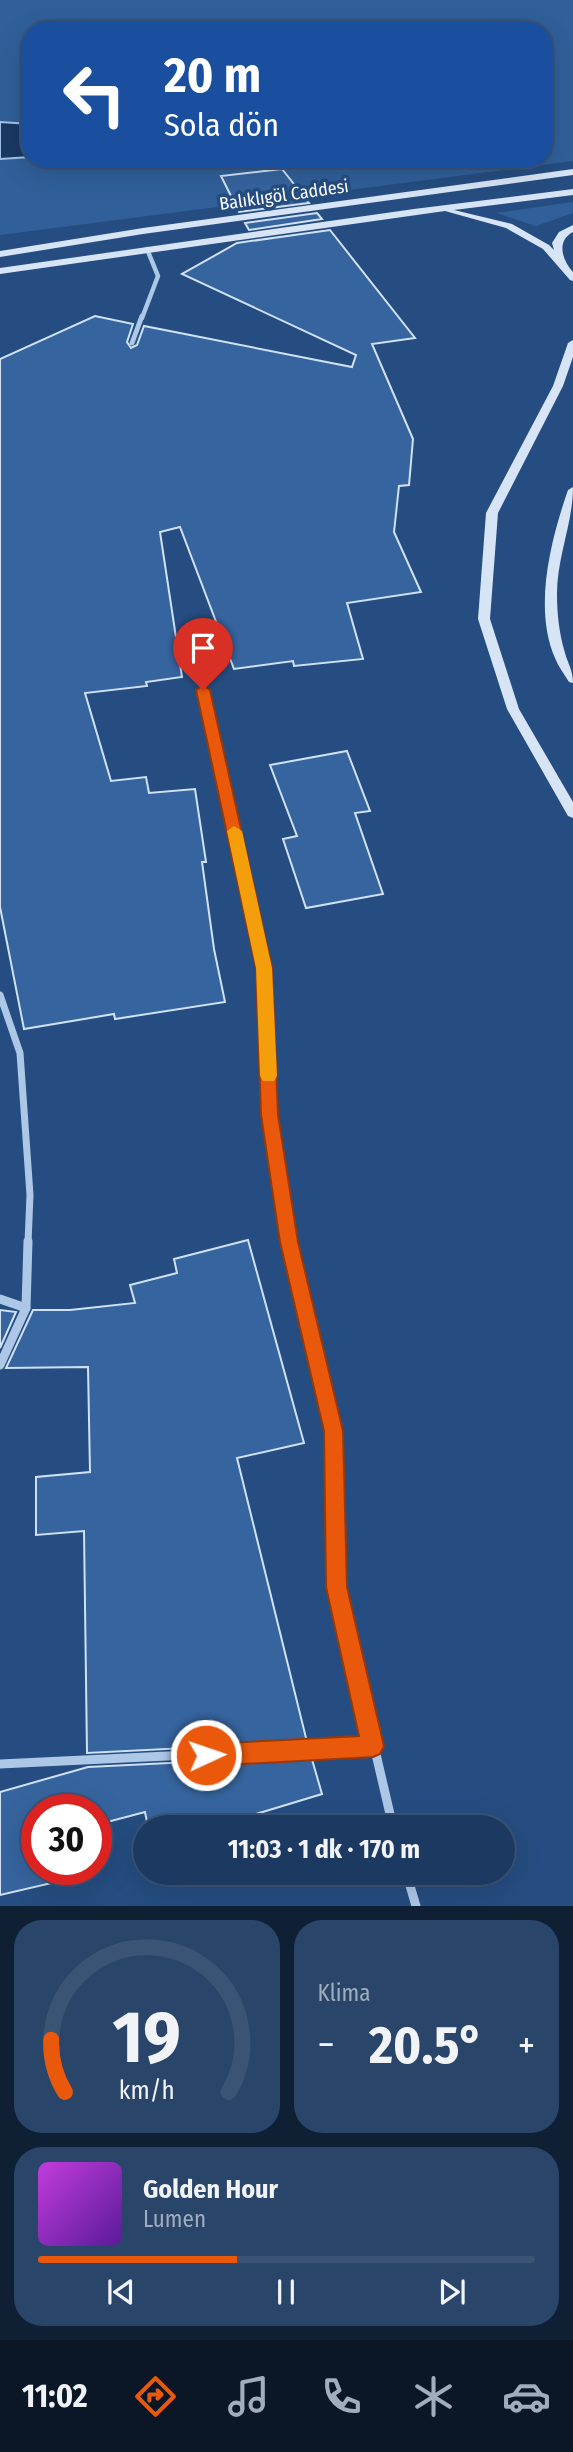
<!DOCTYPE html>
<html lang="tr">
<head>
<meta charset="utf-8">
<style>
	:root { --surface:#1c3a61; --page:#29456a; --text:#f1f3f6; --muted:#a0adbd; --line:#3a5476; --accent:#ea580c }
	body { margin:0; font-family:"Fira Sans Condensed",sans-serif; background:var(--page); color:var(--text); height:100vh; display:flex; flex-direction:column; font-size:26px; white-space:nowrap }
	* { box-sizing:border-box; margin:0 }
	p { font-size:23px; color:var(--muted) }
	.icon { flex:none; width:38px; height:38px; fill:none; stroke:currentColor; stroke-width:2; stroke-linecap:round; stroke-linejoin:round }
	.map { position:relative; height:1906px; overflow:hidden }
	.details { display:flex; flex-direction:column; gap:14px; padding:14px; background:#0f2035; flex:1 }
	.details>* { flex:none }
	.hud { position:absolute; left:21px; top:21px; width:532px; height:147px; border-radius:28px; box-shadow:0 7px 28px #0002,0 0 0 2px var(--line); background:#1a4fa0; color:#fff; overflow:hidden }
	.speed { position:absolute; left:21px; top:1794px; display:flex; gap:14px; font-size:35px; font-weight:700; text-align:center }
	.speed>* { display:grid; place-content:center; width:91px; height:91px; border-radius:50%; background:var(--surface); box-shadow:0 7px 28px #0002,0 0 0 2px var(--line); line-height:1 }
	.speed .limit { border:10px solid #d22; background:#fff; color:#111 }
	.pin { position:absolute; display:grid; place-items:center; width:60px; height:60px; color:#fff; margin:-72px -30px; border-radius:50% 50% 50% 0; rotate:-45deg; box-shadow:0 0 7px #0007 }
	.pin .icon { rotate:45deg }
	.me { position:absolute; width:77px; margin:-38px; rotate:87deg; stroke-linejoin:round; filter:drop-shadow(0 0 5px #0008) }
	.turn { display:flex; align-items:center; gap:24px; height:147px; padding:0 28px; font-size:32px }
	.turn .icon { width:91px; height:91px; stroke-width:2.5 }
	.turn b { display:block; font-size:49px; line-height:60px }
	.big { font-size:52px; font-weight:700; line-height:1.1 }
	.details .tile { flex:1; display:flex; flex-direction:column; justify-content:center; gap:10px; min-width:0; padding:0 24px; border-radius:28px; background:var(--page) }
	.details .dial { align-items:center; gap:0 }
	.dial svg { height:182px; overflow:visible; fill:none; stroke:var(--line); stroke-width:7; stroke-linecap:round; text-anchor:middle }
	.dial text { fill:var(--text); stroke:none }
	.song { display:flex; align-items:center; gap:21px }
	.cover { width:84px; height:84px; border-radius:10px; background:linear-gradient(135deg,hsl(290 70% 55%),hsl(270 70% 35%)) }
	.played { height:7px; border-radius:4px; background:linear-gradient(90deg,var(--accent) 40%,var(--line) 40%) }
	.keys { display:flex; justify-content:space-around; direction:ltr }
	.heat { display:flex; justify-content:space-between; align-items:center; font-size:38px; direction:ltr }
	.details .tiles { flex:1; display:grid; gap:14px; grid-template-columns:1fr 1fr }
	.tile:last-child { grid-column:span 2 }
	.trip { position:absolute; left:133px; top:1815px; width:382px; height:70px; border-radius:35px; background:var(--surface); box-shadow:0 7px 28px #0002,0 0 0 2px var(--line); font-weight:700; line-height:70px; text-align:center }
	.tabs { display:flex; height:112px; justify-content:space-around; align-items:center; background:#0b1727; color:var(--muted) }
	.tabs .icon { width:49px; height:49px }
	.tabs .current { color:var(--accent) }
	.tabs b { font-size:32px; color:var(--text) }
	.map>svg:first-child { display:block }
	.green { fill:#305f99; fill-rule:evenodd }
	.water { fill:#1a3862; stroke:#a1c2e7; stroke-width:2 }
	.building { fill:#36649e; stroke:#d0e1f5; stroke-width:2 }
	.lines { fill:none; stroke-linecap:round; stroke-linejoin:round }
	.minor-far3 { stroke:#adc7e7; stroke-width:4.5 }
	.minor-far2 { stroke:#adc7e7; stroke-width:5 }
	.minor-far1 { stroke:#adc7e7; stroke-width:7 }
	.minor { stroke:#adc7e7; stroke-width:9 }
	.secondary { fill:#d7e4f6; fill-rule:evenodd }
	.route { fill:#ea580c; stroke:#983908; stroke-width:2 }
	.slow { fill:#f59e0b }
	.labels { text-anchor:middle; stroke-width:7; stroke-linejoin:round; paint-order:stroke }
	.far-street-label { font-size:18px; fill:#fff; stroke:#254d81 }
</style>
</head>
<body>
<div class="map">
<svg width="573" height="1906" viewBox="0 0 573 1906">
	<rect width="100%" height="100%" fill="#254d81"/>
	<g class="green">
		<path d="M0,0H573V161L0,235ZM30,30H544V159H30Z"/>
		<path d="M573,202V213L536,226L496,213Z"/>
	</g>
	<path class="water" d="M0,122L30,124V157L0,159Z"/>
	<g class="building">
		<path d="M282,169L309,203L239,212L221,176Z"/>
		<path d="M317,213L322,219L249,230L245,223Z"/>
		<path d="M330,230L415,338L372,344L413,439L409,485L399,486L394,532L421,592L347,603L363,659L294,666L293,661L234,669L180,527L160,532L182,677L146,682L147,686L85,693L111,781L146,777L149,793L195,789L206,862H202L214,949L225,1002L115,1019L114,1014L24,1029L0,907V359L95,316L133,324L127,342L131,348L137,345L144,326L352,367L356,355L182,274L237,243Z"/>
		<path d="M347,751L370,811L355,813L383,894L306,908L283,839L297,836L270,765Z"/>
		<path d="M248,1240L304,1443L237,1458L307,1742L87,1753L84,1531L36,1535V1477L90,1472L88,1367L6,1368L33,1310H70L135,1303L130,1285L177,1273L174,1259Z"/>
		<path d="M0,1310L16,1312L0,1348Z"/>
		<path d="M311,1756L322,1794L213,1827H148L145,1812L96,1825V1810H37V1869H57L56,1882L0,1895V1792L88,1767Z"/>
	</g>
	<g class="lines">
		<path class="minor-far3" d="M142,318L158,276L147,249"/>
		<g class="minor-far2">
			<path d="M132,343L142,316"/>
			<path d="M203,690L210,724"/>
		</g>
		<g class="minor-far1">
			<path d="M210,722L264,968L270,1115L289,1243"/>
			<path d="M0,995L20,1053L30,1195L28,1243"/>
		</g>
		<g class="minor">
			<path d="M289,1241L333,1431L337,1587L393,1827"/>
			<path d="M0,1299L26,1308"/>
			<path d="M0,1365L26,1308L28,1241"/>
			<path d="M0,1764L373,1746"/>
			<path d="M406,1872L416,1906"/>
		</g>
		<g class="secondary">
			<path d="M573,169V175L143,234L0,257V251L143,228Z"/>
			<path d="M573,189V195L454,210L512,224L549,245L554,250L552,243L559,232L573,225V232C556,241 562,260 573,272V281L570,280L543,249L506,228L445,211L0,274V268L414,209Z"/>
			<path d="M573,340V357L563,386L498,513L490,619L519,709L573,802V818L568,816L507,709L478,619L486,513L553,386L568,343Z"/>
			<path d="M573,487C573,523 557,557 557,594C557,613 559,633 565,653C568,664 573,670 573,683L569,682C564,674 558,666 555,658C533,608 551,539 568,490Z"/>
		</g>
	</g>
	<path class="route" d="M203,685L210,690L272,968L278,1115L298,1242L343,1431L347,1587L384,1746L380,1754L373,1757L206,1766L198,1763L195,1755L198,1747L206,1744L359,1736L326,1587L324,1431L280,1242L261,1115L256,968L196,690Z"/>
	<path class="slow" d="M234,826L242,831L272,968L277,1076L274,1081H263L260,1076L256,968L227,831Z"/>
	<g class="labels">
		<g class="far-street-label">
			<text transform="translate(284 195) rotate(-8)" y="6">Balıklıgöl Caddesi</text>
		</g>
	</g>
</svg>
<div class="speed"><div class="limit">30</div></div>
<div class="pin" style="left:203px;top:690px;background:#d93025"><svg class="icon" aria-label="arrive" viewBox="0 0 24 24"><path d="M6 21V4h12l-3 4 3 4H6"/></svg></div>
<svg class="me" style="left:206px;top:1755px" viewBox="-20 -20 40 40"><circle r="17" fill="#ea580c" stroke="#fff" stroke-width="3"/><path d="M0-11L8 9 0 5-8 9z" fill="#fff"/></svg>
<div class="trip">11:03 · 1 dk · 170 m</div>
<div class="hud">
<div class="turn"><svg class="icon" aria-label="left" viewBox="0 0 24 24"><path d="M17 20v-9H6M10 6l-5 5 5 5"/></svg><div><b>20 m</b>Sola dön</div></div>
</div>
</div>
<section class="details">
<div class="tiles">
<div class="tile dial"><svg viewBox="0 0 100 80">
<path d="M14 69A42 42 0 1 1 86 69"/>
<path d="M14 69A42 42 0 0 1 8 46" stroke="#ea580c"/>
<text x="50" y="56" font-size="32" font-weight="700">19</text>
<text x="50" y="72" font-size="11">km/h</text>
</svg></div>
<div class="tile"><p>Klima</p>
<div class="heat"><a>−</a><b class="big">20.5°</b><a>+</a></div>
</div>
<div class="tile">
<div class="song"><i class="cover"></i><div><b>Golden Hour</b><p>Lumen</p></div></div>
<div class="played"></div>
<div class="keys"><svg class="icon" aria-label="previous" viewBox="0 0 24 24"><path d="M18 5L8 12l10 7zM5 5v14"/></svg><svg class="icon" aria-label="pause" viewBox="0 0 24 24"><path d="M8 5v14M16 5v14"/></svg><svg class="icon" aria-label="next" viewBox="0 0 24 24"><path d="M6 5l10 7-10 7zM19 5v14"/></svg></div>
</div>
</div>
</section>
<nav class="tabs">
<b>11:02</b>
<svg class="icon current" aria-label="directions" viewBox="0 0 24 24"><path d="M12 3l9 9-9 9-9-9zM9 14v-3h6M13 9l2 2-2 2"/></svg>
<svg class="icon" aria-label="music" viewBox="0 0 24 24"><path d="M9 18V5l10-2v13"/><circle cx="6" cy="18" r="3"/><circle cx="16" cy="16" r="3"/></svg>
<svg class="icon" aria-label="phone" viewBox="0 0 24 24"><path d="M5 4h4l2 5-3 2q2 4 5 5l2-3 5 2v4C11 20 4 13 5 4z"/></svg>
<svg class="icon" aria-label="climate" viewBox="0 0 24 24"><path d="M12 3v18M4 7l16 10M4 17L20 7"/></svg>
<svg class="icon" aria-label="car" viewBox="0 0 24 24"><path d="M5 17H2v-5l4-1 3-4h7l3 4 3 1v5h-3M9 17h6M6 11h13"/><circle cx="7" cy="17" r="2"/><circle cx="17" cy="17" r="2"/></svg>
</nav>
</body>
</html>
